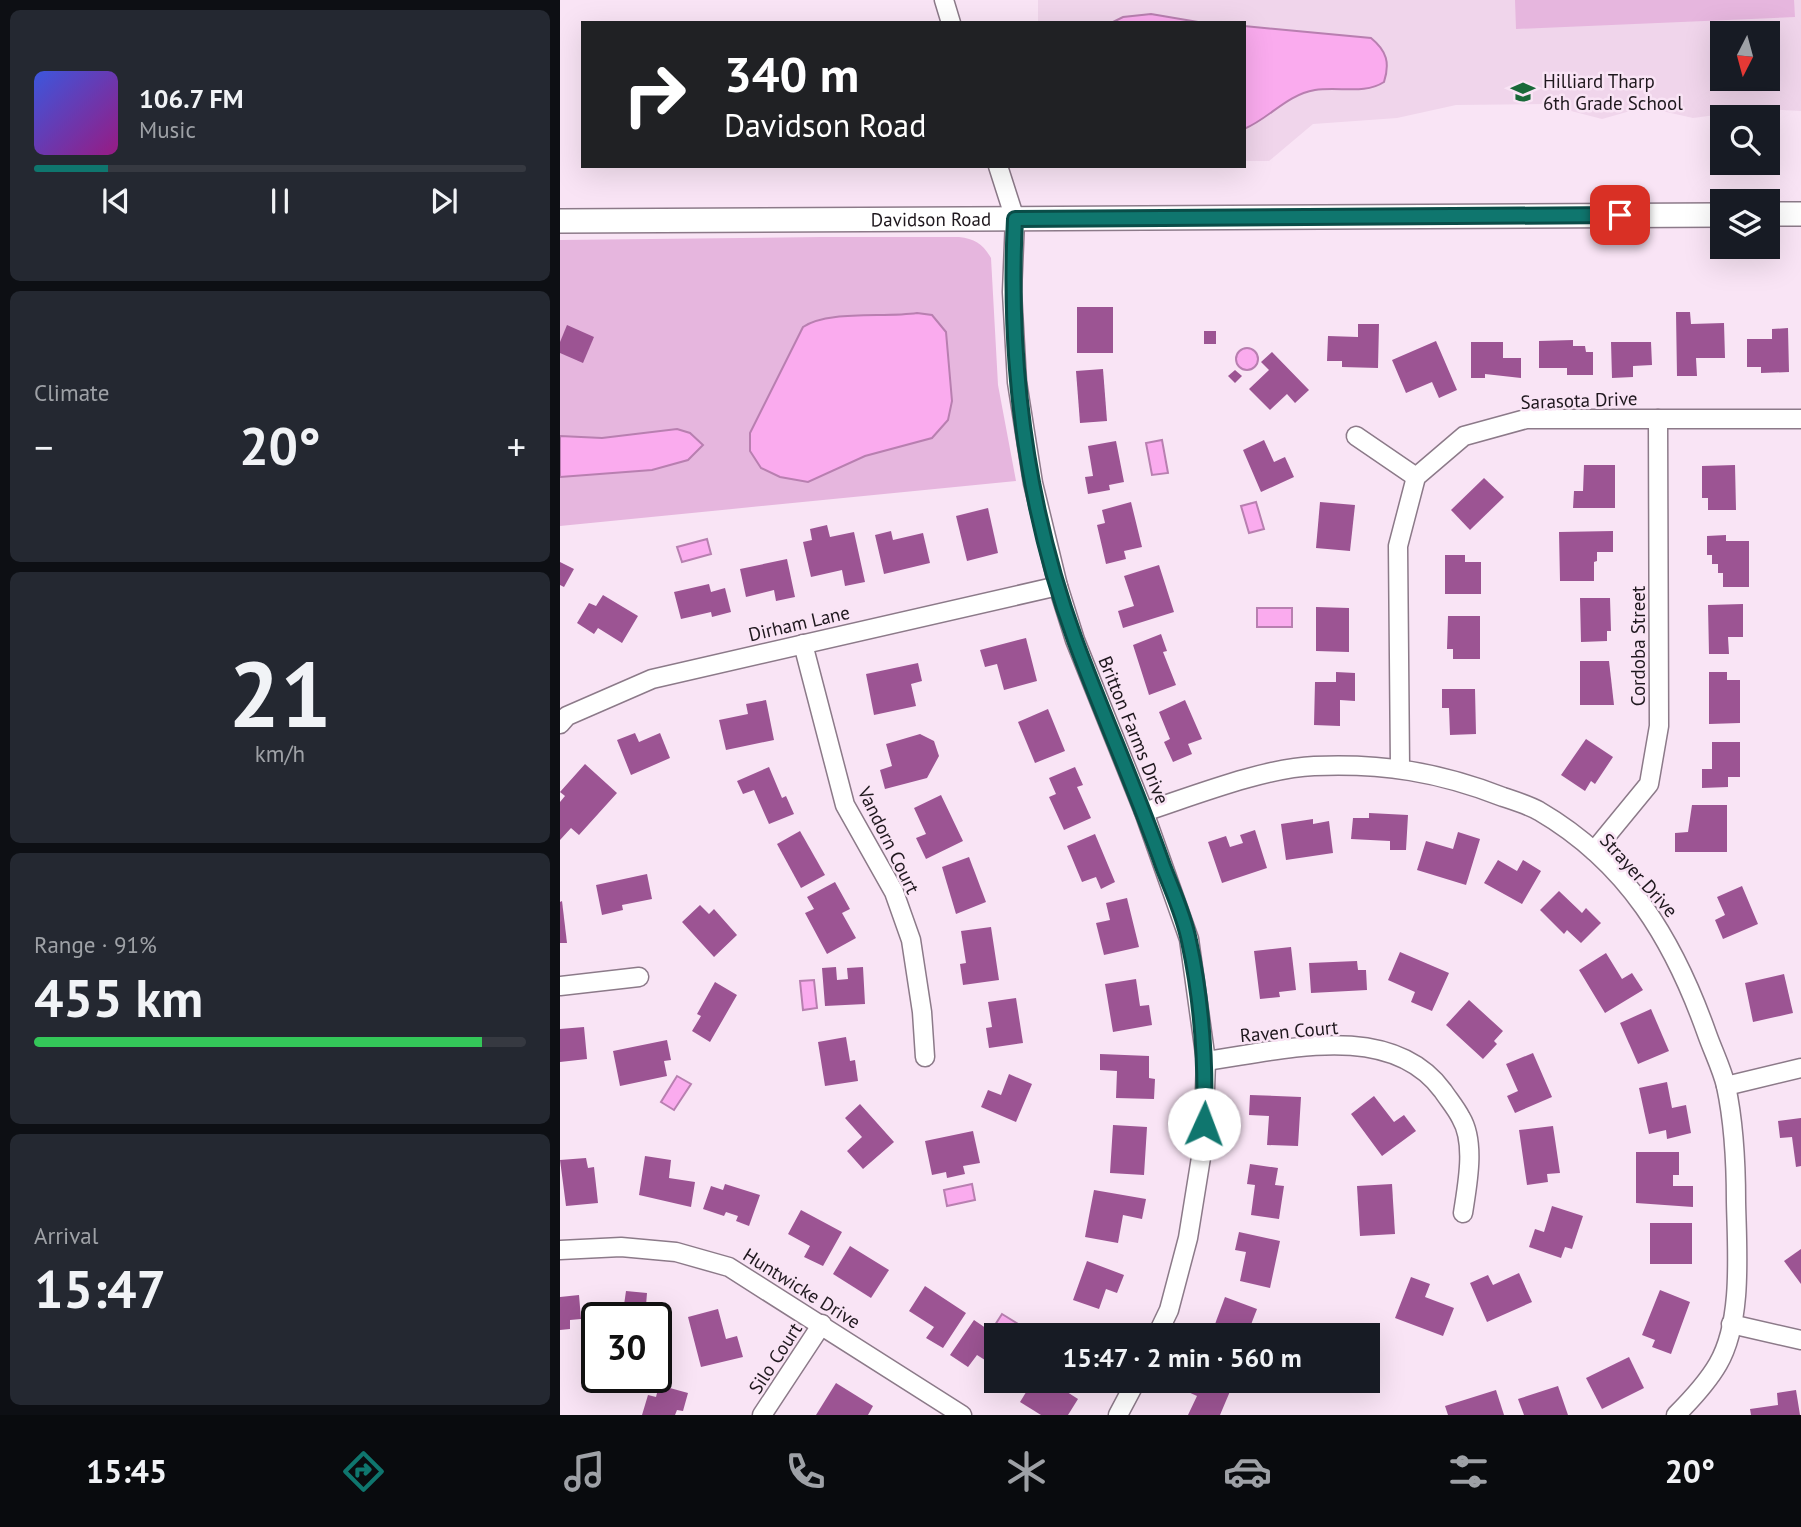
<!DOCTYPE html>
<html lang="en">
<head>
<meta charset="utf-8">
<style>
	:root { --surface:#171b24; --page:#242831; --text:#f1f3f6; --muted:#9ea1a6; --line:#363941; --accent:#0f766e }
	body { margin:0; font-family:"PT Sans",sans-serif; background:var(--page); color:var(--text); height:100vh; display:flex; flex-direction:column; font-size:26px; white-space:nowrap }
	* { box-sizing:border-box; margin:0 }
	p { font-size:23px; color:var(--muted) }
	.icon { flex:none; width:38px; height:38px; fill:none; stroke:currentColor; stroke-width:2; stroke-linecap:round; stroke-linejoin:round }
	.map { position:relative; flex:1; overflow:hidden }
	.details { display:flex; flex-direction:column; gap:10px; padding:10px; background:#0d0f14; width:560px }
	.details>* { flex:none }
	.guide { position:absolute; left:21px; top:21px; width:665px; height:147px; border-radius:0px; box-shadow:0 7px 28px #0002; background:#202124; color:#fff; overflow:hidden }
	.needle { width:46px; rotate:186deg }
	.buttons { position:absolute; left:1150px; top:21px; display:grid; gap:14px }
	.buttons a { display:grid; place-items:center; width:70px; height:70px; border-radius:0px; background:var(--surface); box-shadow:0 7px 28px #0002; font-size:35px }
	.speed { position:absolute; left:21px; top:1302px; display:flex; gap:14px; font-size:35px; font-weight:700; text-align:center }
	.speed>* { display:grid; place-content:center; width:91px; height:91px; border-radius:50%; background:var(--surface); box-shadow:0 7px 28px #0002; line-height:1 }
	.speed .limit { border:4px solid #111; border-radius:10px; background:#fff; color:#111 }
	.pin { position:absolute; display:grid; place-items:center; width:60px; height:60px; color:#fff; margin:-30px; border-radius:14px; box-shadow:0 4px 10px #0006 }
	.me { position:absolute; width:77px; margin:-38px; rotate:2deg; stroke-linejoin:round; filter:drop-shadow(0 0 5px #0008) }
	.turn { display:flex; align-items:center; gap:24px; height:147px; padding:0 28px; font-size:32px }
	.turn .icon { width:91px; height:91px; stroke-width:2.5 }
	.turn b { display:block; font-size:49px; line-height:60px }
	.big { font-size:52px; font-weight:700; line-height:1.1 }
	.details .card { flex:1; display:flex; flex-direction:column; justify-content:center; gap:10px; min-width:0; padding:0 24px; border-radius:10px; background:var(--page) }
	.details .dial { align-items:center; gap:0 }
	.dial b { font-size:91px; line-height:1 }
	.song { display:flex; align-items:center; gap:21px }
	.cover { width:84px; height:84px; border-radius:10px; background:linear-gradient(135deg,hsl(230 70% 55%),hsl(310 70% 35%)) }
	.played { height:7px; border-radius:4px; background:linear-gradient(90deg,var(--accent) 15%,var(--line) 15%) }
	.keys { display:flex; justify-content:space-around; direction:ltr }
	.heat { display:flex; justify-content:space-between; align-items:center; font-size:38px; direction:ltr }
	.charge { height:10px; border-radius:5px; background:linear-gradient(90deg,#34c759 91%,var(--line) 0) }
	.trip { position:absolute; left:424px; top:1323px; width:396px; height:70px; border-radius:0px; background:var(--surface); box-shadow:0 7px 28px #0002; font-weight:700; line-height:70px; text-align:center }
	.dock { display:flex; height:112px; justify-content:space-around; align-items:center; background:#090b0e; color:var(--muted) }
	.dock .icon { width:49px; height:49px }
	.dock .on { color:var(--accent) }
	.dock b { font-size:32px; color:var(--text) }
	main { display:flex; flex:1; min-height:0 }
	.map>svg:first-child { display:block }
	.built { fill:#f0d5eb; fill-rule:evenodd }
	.green { fill:#e6b6de }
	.water { fill:#faabee; stroke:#b87fb0; stroke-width:2 }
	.building { fill:#9c5493 }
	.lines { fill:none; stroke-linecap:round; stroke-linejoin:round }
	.minor-casing { stroke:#8c7a89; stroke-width:21 }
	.major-casing { stroke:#8c7a89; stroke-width:26 }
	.minor { stroke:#fff; stroke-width:18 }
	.major { stroke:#fff; stroke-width:23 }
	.route-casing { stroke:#0a4d48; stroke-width:18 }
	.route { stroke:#0f766e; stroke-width:12 }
	.labels { text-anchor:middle; stroke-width:5; stroke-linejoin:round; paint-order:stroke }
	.poi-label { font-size:19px; fill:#1f181e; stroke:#f9e4f5; text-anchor:start }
	.street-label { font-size:19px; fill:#1f181e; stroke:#f9e4f5 }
</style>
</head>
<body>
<main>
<section class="details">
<div class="card">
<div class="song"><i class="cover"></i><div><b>106.7 FM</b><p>Music</p></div></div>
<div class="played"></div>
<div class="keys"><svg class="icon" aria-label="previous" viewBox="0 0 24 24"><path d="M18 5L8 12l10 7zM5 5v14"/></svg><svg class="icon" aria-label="pause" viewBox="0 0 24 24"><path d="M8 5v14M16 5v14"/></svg><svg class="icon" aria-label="next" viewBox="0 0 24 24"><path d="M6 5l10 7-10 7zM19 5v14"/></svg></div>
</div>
<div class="card"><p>Climate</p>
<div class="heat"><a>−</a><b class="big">20°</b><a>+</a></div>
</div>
<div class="card dial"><b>21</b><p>km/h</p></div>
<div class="card"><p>Range · 91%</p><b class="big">455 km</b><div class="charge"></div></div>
<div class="card"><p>Arrival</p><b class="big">15:47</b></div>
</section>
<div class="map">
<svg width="1241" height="1415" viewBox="0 0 1241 1415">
	<rect width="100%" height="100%" fill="#f9e4f5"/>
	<path class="built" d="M478,0H1241V111L1201,109L1133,118L1084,107L1042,119L984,104L896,105L837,118L753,124L709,161H684V23H478ZM1162,33H1208V79H1162Z"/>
	<g class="green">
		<path d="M955,0H1234L1235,17L956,29Z"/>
		<path d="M262,237H399C415,239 423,244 431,258L438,385L456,481L0,526V240Z"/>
	</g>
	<g class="water">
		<path d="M591,14L644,23H551L563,17Z"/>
		<path d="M684,26L811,38C827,51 830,63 824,82C804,95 779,86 755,90C726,95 710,118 684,129Z"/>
		<path d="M357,313L372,315L386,332L392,401L388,420L372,438L305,456L248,482L220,477L201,468L190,451V433L243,327C268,310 324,318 357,313Z"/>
		<circle cx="687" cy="359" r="11"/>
		<path d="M117,429L130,433L143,445L128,460L92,470L0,477V436L42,438Z"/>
		<path d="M602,440L608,473L592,475L586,443Z"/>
		<path d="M696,502L704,529L689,533L681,506Z"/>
		<path d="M147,539L151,554L122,562L117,547Z"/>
		<rect x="697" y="608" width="35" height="19"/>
		<path d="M254,980L257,1008L243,1010L240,981Z"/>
		<path d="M117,1076L131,1084L114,1110L101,1102Z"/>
		<path d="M412,1184L415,1200L387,1206L384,1190Z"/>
		<path d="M442,1314L463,1327L458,1335H452L435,1325Z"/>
	</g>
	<g class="building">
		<rect x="517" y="307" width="36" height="46"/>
		<path d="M1116,312H1130L1131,324L1164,323L1165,358H1136L1137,376H1117Z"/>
		<path d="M798,324H819L818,368L782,367V361H767L768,336L798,337Z"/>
		<path d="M7,325L34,337L23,363L0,353V342Z"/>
		<path d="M1228,328L1229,372L1201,373V367H1187V339H1212V329Z"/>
		<rect x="644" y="331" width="12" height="13"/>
		<path d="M1013,340V346H1025L1026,352H1033V375H1007V368H979V341Z"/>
		<path d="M876,341L897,390L879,398L872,382L846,393L832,360Z"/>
		<path d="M911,342H943V358H961V378L925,374V378H911Z"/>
		<path d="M1051,342H1091L1092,365L1073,366V377L1052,378Z"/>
		<path d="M712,352L749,390L735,403L727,394L710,410L689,389L709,370L701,362Z"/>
		<path d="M543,369L547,421L520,423L516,371Z"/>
		<path d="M675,370L682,376L675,383L668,376Z"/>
		<path d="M704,440L714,462L725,457L734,477L701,492L683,450Z"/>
		<path d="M556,441L564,482L549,485L550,490L528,494L525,477L533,476L528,446Z"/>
		<path d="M1024,465H1055V508H1013L1014,491H1023Z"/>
		<path d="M1175,465L1176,510H1148V498H1142V466Z"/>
		<path d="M924,478L944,497L910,530L891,510Z"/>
		<path d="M571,502L582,547L564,551L566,559L546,564L537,525L545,523L542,510Z"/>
		<path d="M760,502L795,505L790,551L756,548Z"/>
		<path d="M428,508L438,553L407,561L396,516Z"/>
		<path d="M267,525L270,537L294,532L305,582L285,586L282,570L251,577L243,542L252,540L250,529Z"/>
		<path d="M331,531L333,540L363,533L370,563L324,574L315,535Z"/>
		<path d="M1053,531V552H1037V561L1034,562V581H1000L999,532Z"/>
		<path d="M1166,535V541H1189V587H1163V573H1158V564H1152V555H1147V536Z"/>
		<path d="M885,555H905V562H921V594H885Z"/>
		<path d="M227,559L235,597L216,601L214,590L186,597L180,569Z"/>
		<path d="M0,562L14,569L4,587L0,585Z"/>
		<path d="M599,565L614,612L563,628L558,611L574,606L564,576Z"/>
		<path d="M149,584L151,592L165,588L171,612L152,617L151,612L121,619L114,592Z"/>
		<path d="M43,595L78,616L62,643L38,628L34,634L17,623L29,603L36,606Z"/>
		<path d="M1020,598H1050L1051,631H1047V641L1021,642Z"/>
		<path d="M1183,604V637H1168L1169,654H1149L1148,605Z"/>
		<path d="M756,607L789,608V652L756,651Z"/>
		<path d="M888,616H920V659H893V649H887Z"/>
		<path d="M601,634L607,651L603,652L616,685L589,695L573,645Z"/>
		<path d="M466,638L477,681L444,690L437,664L425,667L420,650Z"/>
		<path d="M1020,661H1049L1054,705H1020Z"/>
		<path d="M358,663L362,681L351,684L356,706L314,715L306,674Z"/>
		<path d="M776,672L795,673V701L780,700V726L754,725L755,682H776Z"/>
		<path d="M1149,672H1167V680H1180V723L1149,724Z"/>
		<path d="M882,689H915L916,734L890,735L889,708H882Z"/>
		<path d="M206,700L214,740L166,750L159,720L188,714L186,704Z"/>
		<path d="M625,700L642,739L628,744L632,754L613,762L604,742L610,739L599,712Z"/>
		<path d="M488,709L505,751L475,763L458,722Z"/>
		<path d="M75,733L79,742L100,733L110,758L71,775L57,740Z"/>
		<path d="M360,734L374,741L379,756L367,778L325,789L320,770L332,766L326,744Z"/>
		<path d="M1026,739L1053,757L1035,784L1031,781L1025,791L1001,775Z"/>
		<path d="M1152,742H1180V777H1168V787L1142,788V769H1152Z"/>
		<path d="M25,764L57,793L19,835L11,828L0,840V802L5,796L0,792Z"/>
		<path d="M209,767L222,798L226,796L234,814L209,824L194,790L183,794L177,781Z"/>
		<path d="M515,767L523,785L517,787L531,818L504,830L489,797L496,794L489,778Z"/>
		<path d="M381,795L403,841L366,859L356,838L366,834L354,808Z"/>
		<path d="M1132,805H1167V852H1115V833L1128,832Z"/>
		<path d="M809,813L848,815L846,850H830V841L791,839L793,818H809Z"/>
		<path d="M753,819V824L769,821L773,853L726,860L721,824Z"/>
		<path d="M695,830L707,868L662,883L648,842L666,836L670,847L683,843L680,835Z"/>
		<path d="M240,831L265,875L241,888L217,844Z"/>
		<path d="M898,832L920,839L906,885L857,870L866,841L893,849Z"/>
		<path d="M535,834L555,882L541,889L536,877L522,882L507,846Z"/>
		<path d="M409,857L426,902L396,914L382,867Z"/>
		<path d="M938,860L957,871L963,860L981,871L962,904L924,883Z"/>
		<path d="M87,874L92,899L62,905L63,910L42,915L36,885Z"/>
		<path d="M275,882L290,909L282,913L296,938L267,954L245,913L254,909L247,897Z"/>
		<path d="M1182,886L1198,924L1163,939L1155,920L1165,915L1157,897Z"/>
		<path d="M999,891L1022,913L1026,908L1041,923L1021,943L1007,930L1004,934L980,910Z"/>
		<path d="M567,898L579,947L544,955L536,923L550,920L546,903Z"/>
		<path d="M2,901L7,943H0V902Z"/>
		<path d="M140,905L149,914L154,909L177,935L154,957L122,922Z"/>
		<path d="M431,927L439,980L403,985L400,964L406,963L401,931Z"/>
		<path d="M731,947L736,990L719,992L720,997L700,999L694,951Z"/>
		<path d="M840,952L889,973L872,1011L851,1002L855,992L828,980Z"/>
		<path d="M1046,953L1062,979L1072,973L1083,990L1045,1013L1019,970Z"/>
		<path d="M797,961L798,970H806L807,990L751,993L749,963Z"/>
		<path d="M276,967L277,980L288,979L287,968L303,967L305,1004L265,1006L262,968Z"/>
		<path d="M1224,974L1233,1013L1193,1022L1185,983Z"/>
		<path d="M576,979L580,1006L589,1005L592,1025L553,1032L545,984Z"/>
		<path d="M155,982L177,995L150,1042L132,1031L141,1016L137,1014Z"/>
		<path d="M456,998L463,1043L429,1048L426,1028L432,1027L428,1002Z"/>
		<path d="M909,1000L943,1031L934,1041L937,1044L923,1059L886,1025Z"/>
		<path d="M1091,1009L1109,1051L1078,1064L1060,1023Z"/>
		<path d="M24,1027L27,1059L0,1062V1029Z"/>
		<path d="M286,1037L290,1061L295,1060L298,1081L265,1086L258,1042Z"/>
		<path d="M107,1040L111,1060L104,1061L107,1076L60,1086L53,1051Z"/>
		<path d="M973,1053L992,1097L955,1113L947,1096L958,1091L946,1064Z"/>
		<path d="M540,1054L589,1056V1078L595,1079L594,1099L556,1098L557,1071L540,1070Z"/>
		<path d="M449,1074L472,1084L456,1122L421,1107L428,1090L441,1095Z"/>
		<path d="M1107,1082L1112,1108L1126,1105L1131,1133L1107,1139L1106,1130L1089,1134L1079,1088Z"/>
		<path d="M690,1095L741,1097L738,1146L707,1145L709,1116L689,1115Z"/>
		<path d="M814,1096L834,1122L844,1115L856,1131L822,1156L791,1114Z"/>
		<path d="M300,1104L334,1142L303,1169L287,1151L302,1137L285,1118Z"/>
		<path d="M1241,1118V1166L1236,1167L1232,1137L1220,1138L1218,1121Z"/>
		<path d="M553,1125L587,1127L584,1175L550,1173Z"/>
		<path d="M993,1126L1000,1173L987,1174L988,1182L967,1185L959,1130Z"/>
		<path d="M413,1131L420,1163L403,1166L405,1174L387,1178L386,1172L372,1175L365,1141Z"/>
		<path d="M1076,1152H1119V1175H1113V1186H1133V1207L1076,1203Z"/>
		<path d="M85,1156L111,1160L109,1178L135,1182L131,1207L79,1195Z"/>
		<path d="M26,1158L28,1168L34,1167L38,1203L6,1206L0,1160Z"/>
		<path d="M690,1164L718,1168L715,1185L724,1186L719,1219L691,1215L695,1185L687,1184Z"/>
		<path d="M165,1184L200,1195L189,1226L176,1221L178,1216L166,1212L164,1216L143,1209L151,1186L163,1190Z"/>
		<path d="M832,1184L835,1234L800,1236L797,1186Z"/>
		<path d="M534,1190L586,1199L582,1219L563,1215L558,1243L525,1237Z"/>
		<path d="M992,1206L1023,1216L1012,1249L1005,1247L1001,1258L969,1247L975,1229L984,1232Z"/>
		<path d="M241,1210L282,1232L263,1266L244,1257L250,1246L228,1234Z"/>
		<rect x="1090" y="1223" width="42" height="41"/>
		<path d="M679,1232L720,1241L710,1288L680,1281L686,1252L675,1250Z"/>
		<path d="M290,1246L329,1270L311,1298L273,1274Z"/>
		<path d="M1241,1249V1284L1224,1261Z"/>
		<path d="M527,1261L564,1275L557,1293L546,1289L539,1309L513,1300Z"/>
		<path d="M959,1273L972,1302L927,1322L910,1283L928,1275L933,1285Z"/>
		<path d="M851,1277L870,1284L865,1297L894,1308L883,1336L835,1318Z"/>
		<path d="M365,1286L406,1313L383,1348L366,1338L374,1327L349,1311Z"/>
		<path d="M1100,1290L1130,1302L1111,1354L1092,1347L1095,1340L1082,1335Z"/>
		<path d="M66,1291L87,1293L85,1318H42L43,1303L64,1305Z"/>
		<path d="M19,1295L21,1319L10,1320V1329L0,1330V1297Z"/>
		<path d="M665,1297L697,1309L687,1335H651Z"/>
		<path d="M158,1309L166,1339L177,1336L183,1357L141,1367L128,1317Z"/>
		<path d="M414,1320L436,1335V1367L417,1355L408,1367L390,1355Z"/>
		<path d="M1069,1357L1084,1388L1042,1409L1026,1378Z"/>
		<path d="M473,1381H490L518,1399L508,1415H481L460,1402Z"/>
		<path d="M631,1381H653L671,1389L660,1415H628L637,1396L626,1391Z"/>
		<path d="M276,1383L313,1406L308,1415H256Z"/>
		<path d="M99,1385L128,1393L123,1411L117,1410L115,1415H82L88,1395L96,1397Z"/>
		<path d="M998,1386L1008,1415H964L958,1399Z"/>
		<path d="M936,1390L944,1415H888L885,1406Z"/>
		<path d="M1236,1390L1240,1415H1191L1190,1409L1218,1405L1217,1393Z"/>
	</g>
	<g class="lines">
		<g class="minor-casing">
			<g id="minor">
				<path d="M384,0L391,23"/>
				<path d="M438,166L455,219L452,292L457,382L473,483L498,586L515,640L584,812L629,939L646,1061L643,1145L628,1238L609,1310L597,1335"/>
				<path d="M796,436L856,477"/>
				<path d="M243,644L285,805L334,892L351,940L362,1012L365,1057"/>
				<path d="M0,724L7,716L92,679L498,586"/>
				<path d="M840,767L838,546L856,477L904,436L966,419H1241"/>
				<path d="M584,812C633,796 704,768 754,766C823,763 879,772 943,797C955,801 968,805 979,811C1068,863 1114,941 1147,1034C1153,1051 1162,1069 1166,1086C1174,1123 1176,1164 1176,1202C1177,1250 1183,1321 1158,1364C1147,1383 1131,1400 1116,1415"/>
				<path d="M1034,851L1089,784L1099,726L1098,419"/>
				<path d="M0,986L79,977"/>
				<path d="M646,1061C720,1051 830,1019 883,1091C889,1100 896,1108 901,1118C916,1143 907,1186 903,1213"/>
				<path d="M1166,1086L1241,1068"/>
				<path d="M0,1250L61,1247L116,1252L169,1267L402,1415"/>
				<path d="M1171,1324L1241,1340"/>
				<path d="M202,1415L262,1324"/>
				<path d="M558,1415L576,1381"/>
			</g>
		</g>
		<g class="major-casing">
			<g id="major">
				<path d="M1208,214H1241"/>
				<path id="s1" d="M0,221L1162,215"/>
			</g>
		</g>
		<use href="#minor" class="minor"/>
		<use href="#major" class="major"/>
	</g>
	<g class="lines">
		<g class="route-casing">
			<path id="route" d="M644,1124C646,1063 642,1001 629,941C624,915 612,890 603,866C576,789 543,716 515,640C466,505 448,361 455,219L1060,215"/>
		</g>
		<use href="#route" class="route"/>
	</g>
	<defs>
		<g id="school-bare" transform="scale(1.89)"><path d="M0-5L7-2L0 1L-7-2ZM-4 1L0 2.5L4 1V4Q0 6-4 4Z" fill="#196939" stroke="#f9e4f5" stroke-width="2.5" paint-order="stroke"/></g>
	</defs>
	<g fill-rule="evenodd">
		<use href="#school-bare" x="963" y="92"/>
	</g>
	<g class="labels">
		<g class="poi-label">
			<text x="983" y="88">Hilliard Tharp<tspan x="983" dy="22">6th Grade School</tspan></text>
		</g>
		<g class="street-label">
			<text dy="7" stroke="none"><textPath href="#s1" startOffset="371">Davidson Road</textPath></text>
			<text transform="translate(1019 400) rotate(-2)" y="7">Sarasota Drive</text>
			<text transform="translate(239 623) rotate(-13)" y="7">Dirham Lane</text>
			<text transform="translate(1078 646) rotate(-90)" y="7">Cordoba Street</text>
			<text transform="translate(574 730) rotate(68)" y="7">Britton Farms Drive</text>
			<text transform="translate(329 840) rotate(64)" y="7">Vandorn Court</text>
			<text transform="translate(1079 875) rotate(48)" y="7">Strayer Drive</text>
			<text transform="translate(729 1031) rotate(-5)" y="7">Raven Court</text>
			<text transform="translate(242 1288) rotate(32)" y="7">Huntwicke Drive</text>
			<text transform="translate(215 1358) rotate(-57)" y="7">Silo Court</text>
		</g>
	</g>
</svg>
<div class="buttons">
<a><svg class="needle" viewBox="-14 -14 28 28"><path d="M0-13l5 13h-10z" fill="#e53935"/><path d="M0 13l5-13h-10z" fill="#9ea1a6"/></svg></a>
<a><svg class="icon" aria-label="search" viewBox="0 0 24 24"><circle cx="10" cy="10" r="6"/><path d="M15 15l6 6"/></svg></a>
<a><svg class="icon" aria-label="layers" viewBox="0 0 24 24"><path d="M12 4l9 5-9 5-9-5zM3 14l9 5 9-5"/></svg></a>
</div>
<div class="speed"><div class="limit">30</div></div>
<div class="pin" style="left:1060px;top:215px;background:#d93025"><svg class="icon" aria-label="arrive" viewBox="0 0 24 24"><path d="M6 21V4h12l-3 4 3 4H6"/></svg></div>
<svg class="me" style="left:644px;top:1124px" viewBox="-20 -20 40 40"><circle r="19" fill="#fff"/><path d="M0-13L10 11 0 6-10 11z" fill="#0f766e"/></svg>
<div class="trip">15:47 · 2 min · 560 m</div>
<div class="guide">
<div class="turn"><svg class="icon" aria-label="right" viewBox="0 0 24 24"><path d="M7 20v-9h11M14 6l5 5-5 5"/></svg><div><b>340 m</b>Davidson Road</div></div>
</div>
</div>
</main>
<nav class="dock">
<b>15:45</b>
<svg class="icon on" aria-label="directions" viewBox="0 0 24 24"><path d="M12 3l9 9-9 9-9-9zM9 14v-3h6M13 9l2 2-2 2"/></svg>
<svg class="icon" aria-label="music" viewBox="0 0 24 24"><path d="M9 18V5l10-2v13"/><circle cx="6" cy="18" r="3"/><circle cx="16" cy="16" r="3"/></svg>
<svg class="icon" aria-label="phone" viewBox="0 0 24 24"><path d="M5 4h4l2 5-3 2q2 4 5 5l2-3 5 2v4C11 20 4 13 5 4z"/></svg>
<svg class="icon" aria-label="climate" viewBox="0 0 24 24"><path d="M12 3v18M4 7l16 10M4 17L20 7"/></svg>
<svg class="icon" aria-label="car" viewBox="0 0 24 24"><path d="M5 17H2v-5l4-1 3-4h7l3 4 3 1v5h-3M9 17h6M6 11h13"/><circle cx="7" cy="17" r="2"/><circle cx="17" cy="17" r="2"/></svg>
<svg class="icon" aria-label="filters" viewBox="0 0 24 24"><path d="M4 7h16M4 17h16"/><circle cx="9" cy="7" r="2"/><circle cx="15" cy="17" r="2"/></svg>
<b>20°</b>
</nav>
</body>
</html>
